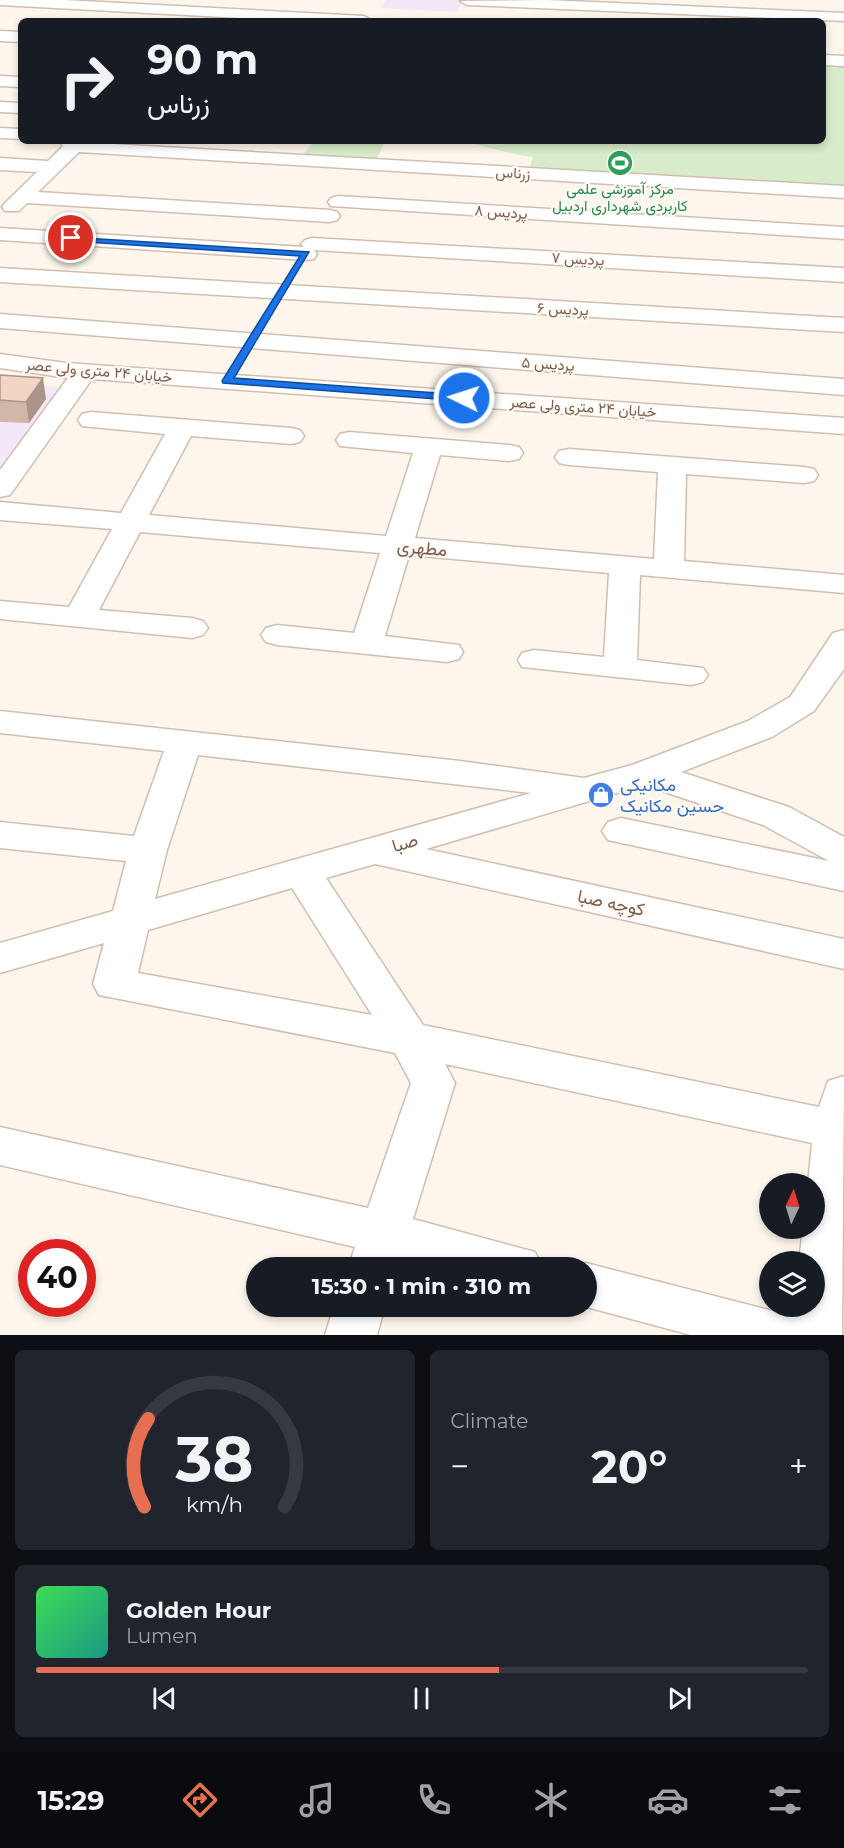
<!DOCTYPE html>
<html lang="en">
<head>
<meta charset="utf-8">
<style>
	:root { --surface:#171b24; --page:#20242c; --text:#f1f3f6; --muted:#9ea1a6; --line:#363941; --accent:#e76f51 }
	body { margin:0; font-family:Montserrat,Vazirmatn,sans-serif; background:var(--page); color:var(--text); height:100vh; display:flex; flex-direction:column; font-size:22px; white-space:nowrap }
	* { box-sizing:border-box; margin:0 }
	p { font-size:20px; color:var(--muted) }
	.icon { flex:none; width:33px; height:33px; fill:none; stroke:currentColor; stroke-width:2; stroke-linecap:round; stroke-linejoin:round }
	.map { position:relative; height:1335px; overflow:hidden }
	.sheet { display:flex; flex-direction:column; gap:15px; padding:15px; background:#0d0f14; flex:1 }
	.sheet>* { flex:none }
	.top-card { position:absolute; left:18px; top:18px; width:808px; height:126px; border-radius:9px; box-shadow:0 3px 9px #0003; background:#171b24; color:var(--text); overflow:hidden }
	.needle { width:39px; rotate:4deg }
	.fabs { position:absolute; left:759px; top:1173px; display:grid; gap:12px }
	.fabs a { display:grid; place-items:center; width:66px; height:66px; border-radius:50%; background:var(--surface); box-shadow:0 3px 9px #0003; font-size:30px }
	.speed { position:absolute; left:18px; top:1239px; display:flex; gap:12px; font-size:30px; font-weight:700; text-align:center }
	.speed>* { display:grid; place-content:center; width:78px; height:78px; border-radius:50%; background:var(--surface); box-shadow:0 3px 9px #0003; line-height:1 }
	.speed .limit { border:9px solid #d22; background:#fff; color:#111 }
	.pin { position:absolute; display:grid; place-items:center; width:51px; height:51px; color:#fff; margin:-26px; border:3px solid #fff; border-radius:50%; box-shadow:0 2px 6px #0007 }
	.me { position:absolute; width:66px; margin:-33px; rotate:274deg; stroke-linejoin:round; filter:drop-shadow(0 0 4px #0008) }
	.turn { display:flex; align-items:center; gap:21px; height:126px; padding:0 30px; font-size:27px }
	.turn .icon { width:78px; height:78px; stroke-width:2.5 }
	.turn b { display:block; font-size:42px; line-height:51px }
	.big { font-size:45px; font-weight:700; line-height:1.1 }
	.sheet .card { flex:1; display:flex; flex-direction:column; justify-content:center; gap:9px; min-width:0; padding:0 21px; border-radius:9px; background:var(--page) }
	.sheet .dial { align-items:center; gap:0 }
	.dial svg { height:156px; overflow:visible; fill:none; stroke:var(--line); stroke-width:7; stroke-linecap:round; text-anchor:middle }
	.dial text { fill:var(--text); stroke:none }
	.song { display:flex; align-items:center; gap:18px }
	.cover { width:72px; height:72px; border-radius:9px; background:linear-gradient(135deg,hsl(130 70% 55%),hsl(170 70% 35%)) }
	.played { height:6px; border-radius:3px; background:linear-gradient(90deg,var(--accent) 60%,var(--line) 60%) }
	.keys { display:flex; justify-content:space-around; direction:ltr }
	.heat { display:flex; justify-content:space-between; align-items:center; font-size:33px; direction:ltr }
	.sheet .tiles { flex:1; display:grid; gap:15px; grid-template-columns:1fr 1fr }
	.card:last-child { grid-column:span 2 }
	.trip { position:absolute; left:246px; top:1257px; width:351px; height:60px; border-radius:30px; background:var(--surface); box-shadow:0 3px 9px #0003; font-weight:700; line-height:60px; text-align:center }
	.menu { display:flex; height:96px; justify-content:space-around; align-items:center; background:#090b0e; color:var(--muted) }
	.menu .icon { width:42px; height:42px }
	.menu .current { color:var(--accent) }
	.menu b { font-size:27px; color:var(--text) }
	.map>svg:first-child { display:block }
	.education { fill:#f3e8fa }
	.green { fill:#d8ecc9 }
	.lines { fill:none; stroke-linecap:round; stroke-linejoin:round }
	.minor-casing { stroke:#d1beb0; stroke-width:3 }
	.minor { fill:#fff; fill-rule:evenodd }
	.wall { fill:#d1b7a8 }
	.shaded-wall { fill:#aa9588 }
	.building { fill:#f3d5c3; stroke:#aa9588; stroke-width:1.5 }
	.route { fill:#1a73e8; stroke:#114b97; stroke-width:1.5 }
	.labels { text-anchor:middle; stroke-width:4.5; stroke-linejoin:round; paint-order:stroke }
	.far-street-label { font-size:15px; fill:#7a5c4d; stroke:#fffaf3 }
	.far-leisure-label { font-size:15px; fill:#27864d; stroke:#fffaf3 }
	.street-label { font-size:18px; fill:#7a5c4d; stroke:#fffaf3 }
	.shop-label { font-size:18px; fill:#366cbe; stroke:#fffaf3; text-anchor:start }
</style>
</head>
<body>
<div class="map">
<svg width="844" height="1335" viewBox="0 0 844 1335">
	<rect width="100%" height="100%" fill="#fdf6ec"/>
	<g class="education">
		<path d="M386,0H464L457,12L380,8Z"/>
		<path d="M0,382L64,388L0,475Z"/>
	</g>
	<g class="green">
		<path d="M824,65L844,66V186L529,169L533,157C503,154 482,143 451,141H824Z"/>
		<path d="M313,141H385L376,161L309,157L304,154Z"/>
	</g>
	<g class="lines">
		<g class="minor-casing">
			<g id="minor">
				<path d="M0,0H64L364,16L371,20L298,21L0,5Z"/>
				<path d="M546,0L844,13V21L467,5L460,1Z"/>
				<path d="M0,31L21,32V42L0,41Z"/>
				<path d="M824,55L844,56V66L824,65Z"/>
				<path d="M0,76L21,77V87L0,86Z"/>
				<path d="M0,102L21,103V113L0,112Z"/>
				<path d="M0,128L21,129V139L0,138Z"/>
				<path d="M59,141L844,186V198L79,152L38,192L330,210L337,212L340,216L337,220L330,222L27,203L19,211H5L2,207L5,203L37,172L0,170V158L48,161L63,146Z"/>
				<path d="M338,196L844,227V239L331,206L328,202L331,198Z"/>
				<path d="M0,228L304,247L301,244L305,240L312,238L844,268V282L314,250L317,254L314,259L306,260L0,240Z"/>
				<path d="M0,268L844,318V332L0,282Z"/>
				<path d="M0,314L844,379V395L0,328Z"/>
				<path d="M0,354L66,363L844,418V434L92,379L10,495L0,497V470L68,378L0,368Z"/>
				<path d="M91,412L291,428L300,430L304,436L300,442L291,444L191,436L149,515L386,536L413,453L340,446L336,440L340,434L349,432L509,445L519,447L523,453L519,459L509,461L440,455L415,538L654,559L658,472L569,465L559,463L555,457L559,451L569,449L804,467L814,469L818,475L814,481L804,483L686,474L684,561L844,575V593L640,575L637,660L703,668L708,675L703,682L691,685L522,667L518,660L522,653L534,650L604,657L609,573L409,555L385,636L459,645L463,652L459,659L447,662L277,645L266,642L261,635L266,628L277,625L354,633L380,553L140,532L99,610L192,618L203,621L208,628L203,635L192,638L0,619V601L69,607L112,529L0,520V502L121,513L165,434L82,426L78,420L82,414Z"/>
				<path d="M844,630V669L814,711L772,737L681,772L789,807L844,837V891L608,840L602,831L608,822L621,818L829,861L763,825L644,785L426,849L844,939V969L375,864L326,878L423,1025L819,1107L828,1081L844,1076L842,1335H691L583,1306H586V1268H573L586,1263L792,1316L793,1306H814V1262H799L803,1228H814V1184H808L812,1143L445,1064L455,1083L413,1219L535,1252L542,1268H433L401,1259L398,1268H348L355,1247L0,1165V1127L368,1208L411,1083L395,1053L99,995L93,984L104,943L0,973V943L113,911L126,861L0,848V822L134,836L164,751L0,733V711L460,761L584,778L632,765L748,721L790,697L833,633ZM198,755L531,793L155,899L167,850ZM292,888L372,1015L138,973L148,930Z"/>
				<path d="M334,1306H385L377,1335H325Z"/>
			</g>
		</g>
		<use href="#minor" class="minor"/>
	</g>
	<path class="wall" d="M0,375L46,399L29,423L0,422Z"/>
	<path class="shaded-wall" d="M43,378L46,399L29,423L26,402Z"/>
	<path class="building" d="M0,375L43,378L26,402L0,400Z"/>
	<path class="route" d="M68,237L309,252L234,378L464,395L470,398L464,401L223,383L222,381L300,256L71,241Z"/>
	<defs>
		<g id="stadium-disc" transform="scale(1.35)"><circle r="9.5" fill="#2e9e5b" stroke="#fffaf3"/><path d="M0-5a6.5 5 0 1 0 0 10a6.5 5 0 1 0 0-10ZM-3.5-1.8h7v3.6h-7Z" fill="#fff"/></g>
		<g id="shop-disc" transform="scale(1.35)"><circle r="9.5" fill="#3f7fe0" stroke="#fffaf3"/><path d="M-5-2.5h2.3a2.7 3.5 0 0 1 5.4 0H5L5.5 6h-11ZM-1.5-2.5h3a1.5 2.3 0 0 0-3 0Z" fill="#fff"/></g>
	</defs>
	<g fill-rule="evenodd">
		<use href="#stadium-disc" x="620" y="163"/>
		<use href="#shop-disc" x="601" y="795"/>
	</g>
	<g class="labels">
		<g class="far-street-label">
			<text transform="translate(513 173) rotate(3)" y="5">زرناس</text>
			<text transform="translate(501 212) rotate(4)" y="5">پردیس ۸</text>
			<text transform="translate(578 259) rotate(3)" y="5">پردیس ۷</text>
			<text transform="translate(563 309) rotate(3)" y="5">پردیس ۶</text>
			<text transform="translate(548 364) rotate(4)" y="5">پردیس ۵</text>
			<text transform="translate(99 371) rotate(5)" y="5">خیابان ۲۴ متری ولی عصر</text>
			<text transform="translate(583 407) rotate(4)" y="5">خیابان ۲۴ متری ولی عصر</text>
		</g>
		<g class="far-leisure-label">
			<text x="620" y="194">مرکز آموزشی علمی<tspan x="620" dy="17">کاربردی شهرداری اردبیل</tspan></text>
		</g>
		<g class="street-label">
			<text transform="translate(422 548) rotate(5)" y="6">مطهری</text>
			<text transform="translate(405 843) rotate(-17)" y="6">صبا</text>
			<text transform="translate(611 903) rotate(12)" y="6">کوچه صبا</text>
		</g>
		<g class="shop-label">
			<text x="620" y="791">مکانیکی<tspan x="620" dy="21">حسین مکانیک</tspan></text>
		</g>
	</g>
</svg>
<div class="fabs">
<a><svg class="needle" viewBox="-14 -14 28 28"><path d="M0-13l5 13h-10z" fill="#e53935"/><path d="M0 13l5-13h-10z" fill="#9ea1a6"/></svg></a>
<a><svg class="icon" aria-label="layers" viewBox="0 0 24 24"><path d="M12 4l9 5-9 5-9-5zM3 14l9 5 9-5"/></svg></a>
</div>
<div class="speed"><div class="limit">40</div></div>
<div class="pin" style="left:71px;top:238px;background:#d93025"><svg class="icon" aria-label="arrive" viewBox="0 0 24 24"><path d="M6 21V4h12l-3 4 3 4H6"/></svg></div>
<svg class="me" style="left:464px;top:398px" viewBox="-20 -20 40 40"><circle r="17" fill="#1a73e8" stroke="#fff" stroke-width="3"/><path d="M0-11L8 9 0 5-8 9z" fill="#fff"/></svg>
<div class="trip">15:30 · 1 min · 310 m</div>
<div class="top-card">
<div class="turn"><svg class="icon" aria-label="right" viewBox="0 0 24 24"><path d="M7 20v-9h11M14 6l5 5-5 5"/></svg><div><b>90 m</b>زرناس</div></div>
</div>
</div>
<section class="sheet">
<div class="tiles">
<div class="card dial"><svg viewBox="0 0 100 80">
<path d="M14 69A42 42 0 1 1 86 69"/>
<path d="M14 69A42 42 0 0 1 16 24" stroke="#e76f51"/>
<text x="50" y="56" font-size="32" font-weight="700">38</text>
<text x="50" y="72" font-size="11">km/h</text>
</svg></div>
<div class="card"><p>Climate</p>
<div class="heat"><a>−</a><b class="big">20°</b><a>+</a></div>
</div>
<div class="card">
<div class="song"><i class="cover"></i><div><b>Golden Hour</b><p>Lumen</p></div></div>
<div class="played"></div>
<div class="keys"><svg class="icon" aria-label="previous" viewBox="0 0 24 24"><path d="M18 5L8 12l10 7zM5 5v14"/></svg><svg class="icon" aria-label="pause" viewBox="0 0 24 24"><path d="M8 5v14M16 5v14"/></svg><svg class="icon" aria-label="next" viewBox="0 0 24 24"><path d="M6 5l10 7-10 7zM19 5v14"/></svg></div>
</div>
</div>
</section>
<nav class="menu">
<b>15:29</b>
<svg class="icon current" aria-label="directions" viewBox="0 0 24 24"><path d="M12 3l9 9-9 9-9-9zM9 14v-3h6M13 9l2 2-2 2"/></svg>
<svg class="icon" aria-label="music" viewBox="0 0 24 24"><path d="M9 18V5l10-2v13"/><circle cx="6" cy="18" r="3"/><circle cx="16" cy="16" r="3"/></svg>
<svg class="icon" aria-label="phone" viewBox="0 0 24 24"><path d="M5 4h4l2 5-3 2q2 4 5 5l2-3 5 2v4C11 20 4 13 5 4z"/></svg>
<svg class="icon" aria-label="climate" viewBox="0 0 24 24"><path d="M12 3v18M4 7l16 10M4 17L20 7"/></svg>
<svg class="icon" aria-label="car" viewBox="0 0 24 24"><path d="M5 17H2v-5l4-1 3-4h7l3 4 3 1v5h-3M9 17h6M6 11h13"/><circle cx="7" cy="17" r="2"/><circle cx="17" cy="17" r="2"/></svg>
<svg class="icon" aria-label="filters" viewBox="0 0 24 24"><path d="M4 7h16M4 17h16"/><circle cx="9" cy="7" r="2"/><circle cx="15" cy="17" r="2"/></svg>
</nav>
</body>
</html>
